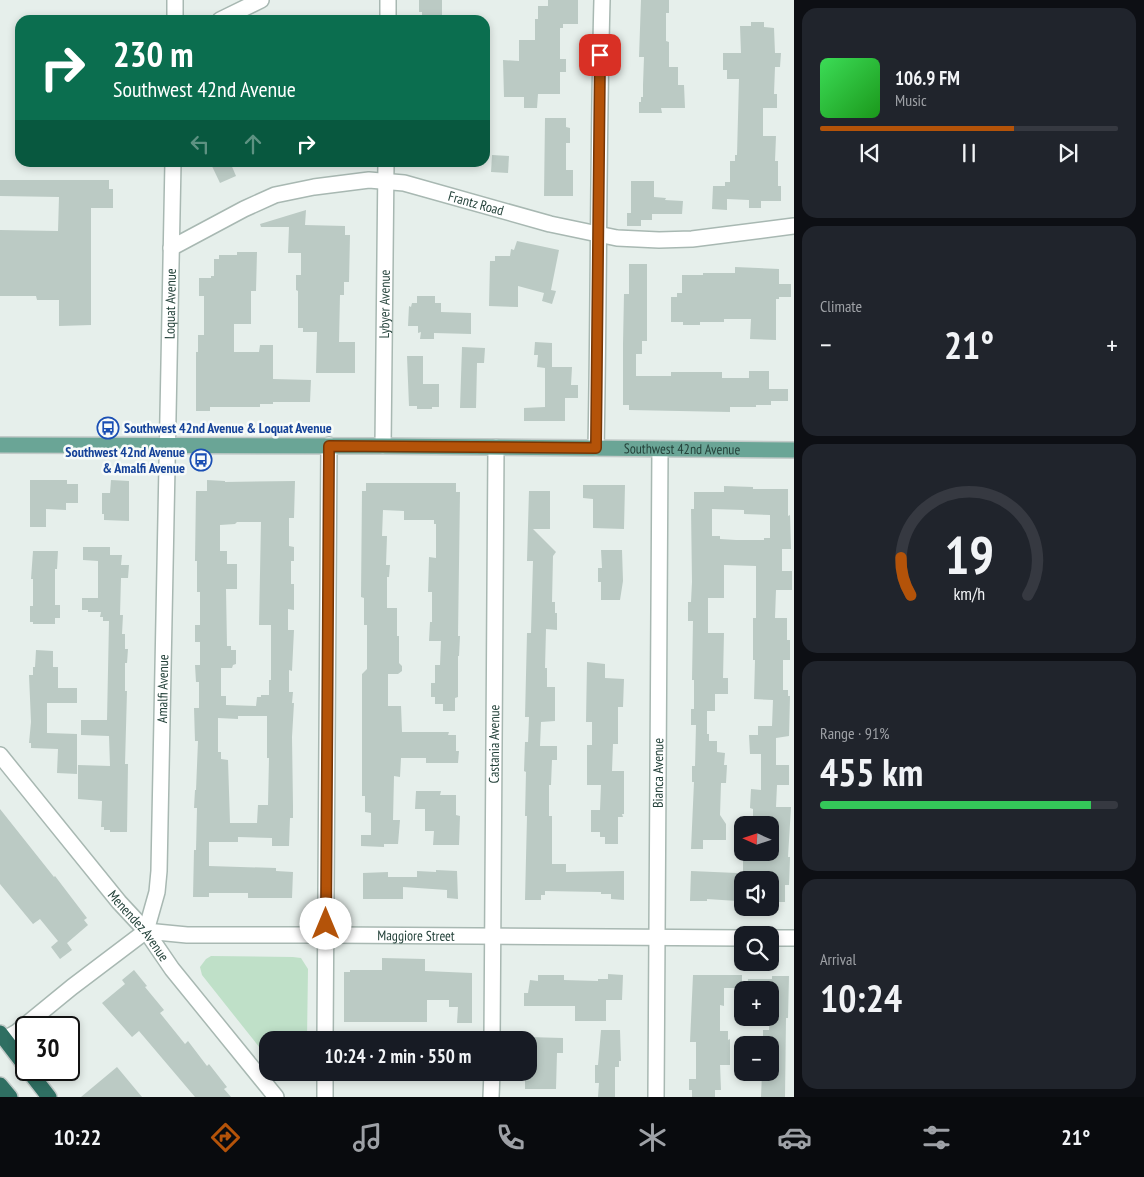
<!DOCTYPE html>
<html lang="en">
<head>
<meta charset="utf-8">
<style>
	:root { --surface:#171b24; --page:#20242c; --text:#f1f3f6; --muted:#9ea1a6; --line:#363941; --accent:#b45309 }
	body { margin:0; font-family:"PT Sans Narrow",sans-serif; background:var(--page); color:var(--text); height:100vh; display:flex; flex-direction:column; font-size:19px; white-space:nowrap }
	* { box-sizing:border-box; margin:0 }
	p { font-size:16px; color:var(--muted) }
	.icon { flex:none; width:28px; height:28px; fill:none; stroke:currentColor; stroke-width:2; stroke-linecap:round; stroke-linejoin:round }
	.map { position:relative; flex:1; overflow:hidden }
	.sheet { display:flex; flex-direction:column; gap:8px; padding:8px; background:#0d0f14; width:350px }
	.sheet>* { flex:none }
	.guide { position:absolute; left:15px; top:15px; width:475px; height:152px; border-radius:15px; box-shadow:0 2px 8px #0003; background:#0b6e4f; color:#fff; overflow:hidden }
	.needle { width:32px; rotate:273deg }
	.controls { position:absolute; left:734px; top:816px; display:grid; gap:10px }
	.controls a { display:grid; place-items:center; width:45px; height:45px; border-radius:10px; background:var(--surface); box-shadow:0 2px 8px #0003; font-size:25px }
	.speed { position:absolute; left:15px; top:1016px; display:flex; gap:10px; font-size:25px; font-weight:700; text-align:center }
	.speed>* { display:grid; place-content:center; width:65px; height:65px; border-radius:50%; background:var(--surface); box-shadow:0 2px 8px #0003; line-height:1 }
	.speed .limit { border:2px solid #111; border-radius:8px; background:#fff; color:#111 }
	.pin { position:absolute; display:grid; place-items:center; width:42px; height:42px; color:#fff; margin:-21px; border-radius:10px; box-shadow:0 2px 8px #0006 }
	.me { position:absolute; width:55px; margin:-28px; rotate:0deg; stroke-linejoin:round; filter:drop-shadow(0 0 4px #0008) }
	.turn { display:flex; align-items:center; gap:18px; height:105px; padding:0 15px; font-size:22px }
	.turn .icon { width:65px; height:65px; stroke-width:2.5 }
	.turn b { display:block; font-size:35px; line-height:42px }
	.lanes { display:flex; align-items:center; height:48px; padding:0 15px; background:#0003; justify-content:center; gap:25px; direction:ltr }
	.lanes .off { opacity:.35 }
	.big { font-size:38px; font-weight:700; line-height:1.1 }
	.sheet .tile { flex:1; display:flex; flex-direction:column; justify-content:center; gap:8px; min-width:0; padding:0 18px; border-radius:15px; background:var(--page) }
	.sheet .dial { align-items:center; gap:0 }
	.dial svg { height:130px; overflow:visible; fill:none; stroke:var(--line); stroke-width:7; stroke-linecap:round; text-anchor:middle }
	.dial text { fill:var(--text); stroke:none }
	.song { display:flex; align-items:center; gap:15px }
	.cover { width:60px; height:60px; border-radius:8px; background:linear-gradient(135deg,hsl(130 70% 55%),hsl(120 70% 35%)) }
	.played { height:5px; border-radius:2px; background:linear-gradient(90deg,var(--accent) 65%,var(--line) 65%) }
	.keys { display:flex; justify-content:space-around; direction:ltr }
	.heat { display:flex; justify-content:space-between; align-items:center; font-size:28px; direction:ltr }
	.charge { height:8px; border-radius:4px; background:linear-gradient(90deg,#34c759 91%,var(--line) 0) }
	.trip { position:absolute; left:259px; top:1031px; width:278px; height:50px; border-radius:15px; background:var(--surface); box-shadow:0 2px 8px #0003; font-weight:700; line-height:50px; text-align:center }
	.tab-bar { display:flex; height:80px; justify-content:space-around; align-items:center; background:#090b0e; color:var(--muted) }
	.tab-bar .icon { width:35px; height:35px }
	.tab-bar .selected { color:var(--accent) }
	.tab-bar b { font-size:22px; color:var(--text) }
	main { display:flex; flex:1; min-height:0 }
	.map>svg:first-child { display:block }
	.green { fill:#bfe0c8 }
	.building { fill:#bbcac4; fill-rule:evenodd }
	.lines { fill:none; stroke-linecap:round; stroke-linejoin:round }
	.minor-casing { stroke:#a8b8b2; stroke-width:18 }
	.major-casing { stroke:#c2cac8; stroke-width:18 }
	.highway-casing { stroke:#c2cac8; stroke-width:18 }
	.minor { stroke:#fff; stroke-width:15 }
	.major { stroke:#6aa596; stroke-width:15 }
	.highway { stroke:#2f6f62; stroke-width:15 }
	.route-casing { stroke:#753606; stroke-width:12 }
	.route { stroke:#b45309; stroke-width:9 }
	.labels { text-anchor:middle; stroke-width:5; stroke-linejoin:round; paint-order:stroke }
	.street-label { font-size:14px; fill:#24423a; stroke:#f7fbf9 }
	.transit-label { font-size:14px; font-weight:bold; fill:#164399; stroke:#f7fbf9; text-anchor:start }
</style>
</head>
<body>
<main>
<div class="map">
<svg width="794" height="1097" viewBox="0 0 794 1097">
	<rect width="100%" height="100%" fill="#e6efeb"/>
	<path class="green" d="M211,956L293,957L301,958L308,969L307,1040H268L267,1057L202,975L200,967L206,959Z"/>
	<g class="building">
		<path d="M419,0H442V20H422V12H419Z"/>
		<path d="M548,0H578V24H563V28H560V59H566V72H560V94H538L537,108H524V97H504L503,60L519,61V40H535V19H538V6H548Z"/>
		<path d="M641,0H669V13H666V41L669,42V67H678V85H684L685,108H661L662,113H639V102H641V97H643V85L644,57H639Z"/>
		<path d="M751,22H764V27L774,28L775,53H781L780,67H775L774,94H777V108H763V136H776L775,161H778V186H781V201H761V208H749V200L727,199V210L712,209L713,186H725V182H730V161H735V155H737L739,79H727V70H723V53H741L740,26H751Z"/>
		<path d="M545,118H566V127L570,128V143H566V170H573V196H544Z"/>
		<path d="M492,155L509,156L508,173L491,172Z"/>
		<path d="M210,162H230L236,176L220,183Z"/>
		<path d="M0,180H109V189H113V208H91V325L59,326V300H37L36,296H0V230L58,231L59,197L0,196Z"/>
		<path d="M631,181H654V197L666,198L665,200L683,201L682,214H652V220H641V226H627V213H631Z"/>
		<path d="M306,210L305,225L345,226V235H350L349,282H344V295H340L339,342H355V373H316L317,332H303V328H298V291L296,290V275H301V253H288L289,227H261L260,224Z"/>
		<path d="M517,241L559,250L551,290L556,291L552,304L542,301L544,293L518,286V307L489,306L490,261H495V256H510L511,249L514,250Z"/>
		<path d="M237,252H257L256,291H251V324H234V352H259L260,345H273V379L311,380L310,402H273V404H260V407H210V411H196V352H198V335H204V296H199V278H211V276H214V259H219V255H237Z"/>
		<path d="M629,264H647V341H642V354H636V376H671V372H722V378H749V371H769V389H788V401H771V405H756V407H730V412L629,410V405H623V344L624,294H629Z"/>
		<path d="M735,267L779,269V284H791V297H779V299H776V340L750,339L751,319H724V322H700V325H683V322H671V297H677V293H682V275H703V273H735Z"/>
		<path d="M417,296H435V303H441V312L471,313V334L434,333V339H420L421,332L418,333V326H408L409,306L411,307L412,303H417Z"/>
		<path d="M535,342L552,343V367H572L571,385H578V398H565V421H524V408L545,407V368L537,367L538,355H534Z"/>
		<path d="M462,347L485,348L484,363H477L476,408H460Z"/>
		<path d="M407,356H423V384H439V407H432V409H417V406H409Z"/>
		<path d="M30,480H67V484H78V503H66V510L46,509V527H30Z"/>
		<path d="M111,480L129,481V521L104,520V514H102V493H110Z"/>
		<path d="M207,480L225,481V482L295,481L294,518H289V546L294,547V561H291V584H294V610L288,609V630H294L292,671L289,670V692H293L292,703H294L292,737L293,806V818H290L289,846H272V838L238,837V842H209V866L276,868V871L293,872L292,898H248V893H209V897H193L194,850H196L197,808H194L195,790H196L198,741H195L194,708H199V682H196L195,665H200V642H195V625H200V592H197V561H195L196,491H207ZM237,522H261L259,625H271V680H269V695H261V697H257L256,706L226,705V696H221V668H232L233,665L236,664V650H231V646H227L226,589H237V564H227V551H220V525L235,524ZM238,716H267V758H269L268,805H258L257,823H230L228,760L221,759V752H218V718L238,719Z"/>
		<path d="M366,483H456V492H460L458,636H460L459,656H458V697L455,698V711H443V704H435V697H431V683H435V665H440L441,641H429L430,622H432V592H428L429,557L436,558V524H434V520H404V511L383,510L382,536H387L386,565H390L389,577H387V608H397V636H399V663L402,666V671L398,674H388V706H401L402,732H449L448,735H456V751H459L458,763H426V758H401L400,777L394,776L393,820H400L398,844H384V847L361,846V835H371V813L365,812V796H362V674L367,669V625H364V598L361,597L362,491H366Z"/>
		<path d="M583,485H625L624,529L593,528V499L583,498Z"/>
		<path d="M724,486L753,487V489H788V516L790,515L791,549H782V571H792V590H776L775,618H787V640H790V660H783V690H788V696H790L789,736L776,738V765H789V785H777L776,807H791L788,857H790L789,885H785V902H770V880L743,878V857H770V825H757V818L753,817V809L750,808L751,789L761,790V754H750L749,735H758V726H772L773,700L754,699L755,660H753V618H756V566L724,565V598H708V633H724L723,678H728V694H715V711H707V734H709V741H717V752L725,753L724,765H727L726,783H721L720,815L726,824V840H703V849H691L694,782H692V766H695L696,725H691V709H694V680H692L693,621H688V602H691L692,582L691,509H694V492H724ZM712,509L744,510V514L770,515V538H764V540H736L720,539V536H712Z"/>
		<path d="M529,491H550V529H533L556,552L553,556L552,602H555V613H557V630L546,629L545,668H547V687H555V721L541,722L540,746H557V760H552L551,785H549V816H552V864H566V872L624,871V900L611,899V894H601V892L545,891V895H541V900H525L527,816H525L526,772L524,771L525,742H528L529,717H525L527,633H531L533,561H527Z"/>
		<path d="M83,547H110V555H122L121,565H129L128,578H121L120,615H123L122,634H125V649H128L127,663H125V691H127L125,764H128L127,832H110V830H104V827H101L102,801L78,799V765L110,766L109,736L81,735V720H107L109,621H103V617H100L101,612H88V610H82V598H98V561L83,560Z"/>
		<path d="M601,550H622L623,581L620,600H601V582H598V568H602Z"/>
		<path d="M33,551H58L57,569H55V605H60V618H55V624H33V622H30V606H33V579H31Z"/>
		<path d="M36,650L53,651V667H58V688H77V703H47V733L77,734V774L57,773L58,749L31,748V743H29L31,722L29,675H33V667H35Z"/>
		<path d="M587,662L605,664V678L624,679L623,707H618V744H613L612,771H624V814H622L623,817H618V844H605V837H600V832H591V810H600L601,785H587V745H592V722H586Z"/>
		<path d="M416,791H441L440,795H456V815L460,816L459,845H433L434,831H425V809H415Z"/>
		<path d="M0,809L54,877L55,876L87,918L84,920L88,925L67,943L72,950L60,959L51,947L58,941L40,919L33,924L0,884Z"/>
		<path d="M436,870L457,871L458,899L447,898V890L403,887V899H363V873L388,872V877H417V871L436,872Z"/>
		<path d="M691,871L737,873V901L707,899V901H690Z"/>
		<path d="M382,958L425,959V971L472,973V1023H457L458,1007H449V1000H427V1022H344V972H350V970H382Z"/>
		<path d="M134,970L147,986L145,987L164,1010L160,1013L185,1044L188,1041L207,1066L209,1064L227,1087L224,1089L231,1097H195L139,1031L132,1037L102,1003L125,984L122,980Z"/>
		<path d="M608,974L623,975L622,1000H606V1021H575V1006H524V993H528L530,980L538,981V975H564V980L598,981V979H608Z"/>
		<path d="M693,975H742V988H724V1006L720,1005V1031H728V1040L730,1039V1065H720L721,1090H715V1097H692V1090H689V1079H696V1042H690Z"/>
		<path d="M772,976H789L788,1018H786L785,1097H761L762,1072H770V1045L763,1043V1030H769L770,990H747L748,979H772Z"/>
		<path d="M601,1030H620L621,1061H619V1067H615V1097H598L599,1083H595V1065H598Z"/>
		<path d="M528,1037L563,1038V1053H557L556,1089H525V1072H528Z"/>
		<path d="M117,1067L142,1097H81Z"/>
	</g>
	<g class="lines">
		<g class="minor-casing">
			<g id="minor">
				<path d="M175,20V0"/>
				<path d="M220,20L261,0"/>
				<path d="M388,20V0"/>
				<path id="s1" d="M171,248L244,209L275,195L314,187L369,180L404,183L550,224L617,238L659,240L692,239L794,226"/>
				<path id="s2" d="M383,446L386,162"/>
				<path d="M596,448C599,299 598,149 602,0"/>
				<path id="s3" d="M0,755L119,902L146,931L172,969L276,1097"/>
				<path id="s4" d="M146,931L157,892L159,871L173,162"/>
				<path d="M770,938H794"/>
				<path id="s5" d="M5,1039L17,1032L72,987L146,931L187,935H334L742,938"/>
				<path d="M325,1040L329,445"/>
				<path id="s6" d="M492,1040L496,447"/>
				<path d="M325,1097V1072"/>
				<path d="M491,1097L492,1072"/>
				<path id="s7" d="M656,1097L660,449"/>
			</g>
		</g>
		<g class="major-casing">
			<g id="major">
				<path id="s8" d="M0,445L383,446L794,450"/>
			</g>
		</g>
		<g class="highway-casing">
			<g id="highway">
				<path d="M0,1033L26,1067"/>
				<path d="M28,1070L49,1097"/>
				<path d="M0,1085L10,1097"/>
			</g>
		</g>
		<use href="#minor" class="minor"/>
		<use href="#major" class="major"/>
		<use href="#highway" class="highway"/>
	</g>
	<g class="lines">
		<g class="route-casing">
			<path id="route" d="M326,924L329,446L596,448L600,55"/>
		</g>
		<use href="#route" class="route"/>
	</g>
	<defs>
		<g id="bus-ring" transform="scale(1.125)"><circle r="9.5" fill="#f7fbf9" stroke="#1a4fb4" stroke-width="1.5"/><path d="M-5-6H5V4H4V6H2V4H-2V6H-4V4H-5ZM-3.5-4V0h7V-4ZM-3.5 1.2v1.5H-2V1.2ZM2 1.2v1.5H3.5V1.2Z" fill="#1a4fb4"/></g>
	</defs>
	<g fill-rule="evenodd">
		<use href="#bus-ring" x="108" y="428"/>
		<use href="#bus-ring" x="201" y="460"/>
	</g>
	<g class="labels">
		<g class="street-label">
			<text dy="5" stroke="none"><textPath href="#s1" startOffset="322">Frantz Road</textPath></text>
			<text dy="5" stroke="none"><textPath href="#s4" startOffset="629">Loquat Avenue</textPath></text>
			<text dy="5" stroke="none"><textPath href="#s2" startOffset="142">Lybyer Avenue</textPath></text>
			<text dy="5" stroke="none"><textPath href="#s8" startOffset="682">Southwest 42nd Avenue</textPath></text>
			<text dy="5" stroke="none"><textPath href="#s4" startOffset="244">Amalfi Avenue</textPath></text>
			<text dy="5" stroke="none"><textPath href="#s6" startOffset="296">Castania Avenue</textPath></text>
			<text dy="5" stroke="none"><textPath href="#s7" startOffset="324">Bianca Avenue</textPath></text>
			<text dy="5" stroke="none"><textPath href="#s3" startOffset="220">Menendez Avenue</textPath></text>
			<text dy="5" stroke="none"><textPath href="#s5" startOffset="448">Maggiore Street</textPath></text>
		</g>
		<g class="transit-label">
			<text x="124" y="433">Southwest 42nd Avenue &amp; Loquat Avenue</text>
			<text x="185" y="457" text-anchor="end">Southwest 42nd Avenue<tspan x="185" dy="16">&amp; Amalfi Avenue</tspan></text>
		</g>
	</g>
</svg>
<div class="controls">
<a><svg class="needle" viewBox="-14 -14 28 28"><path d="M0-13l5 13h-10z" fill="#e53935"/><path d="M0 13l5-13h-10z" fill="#9ea1a6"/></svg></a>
<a><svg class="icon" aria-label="sound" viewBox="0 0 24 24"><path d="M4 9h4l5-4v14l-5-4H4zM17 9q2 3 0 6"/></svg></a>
<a><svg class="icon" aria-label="search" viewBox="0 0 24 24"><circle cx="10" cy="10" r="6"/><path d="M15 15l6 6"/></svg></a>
<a>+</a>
<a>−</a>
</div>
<div class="speed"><div class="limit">30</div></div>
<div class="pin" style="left:600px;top:55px;background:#d93025"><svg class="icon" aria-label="arrive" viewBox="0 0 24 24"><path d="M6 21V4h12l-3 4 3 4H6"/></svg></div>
<svg class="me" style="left:326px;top:924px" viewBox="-20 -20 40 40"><circle r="19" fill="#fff"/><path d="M0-13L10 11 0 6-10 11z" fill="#b45309"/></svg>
<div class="trip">10:24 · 2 min · 550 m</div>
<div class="guide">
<div class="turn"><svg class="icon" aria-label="right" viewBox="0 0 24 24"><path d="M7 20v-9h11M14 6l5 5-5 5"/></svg><div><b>230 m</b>Southwest 42nd Avenue</div></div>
<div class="lanes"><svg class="icon off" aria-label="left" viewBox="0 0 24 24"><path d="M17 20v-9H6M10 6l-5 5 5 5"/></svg><svg class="icon off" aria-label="ahead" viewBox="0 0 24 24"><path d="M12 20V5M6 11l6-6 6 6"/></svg><svg class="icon" aria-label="right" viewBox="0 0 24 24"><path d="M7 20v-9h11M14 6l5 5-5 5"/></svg></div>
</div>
</div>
<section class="sheet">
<div class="tile">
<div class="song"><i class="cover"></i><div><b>106.9 FM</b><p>Music</p></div></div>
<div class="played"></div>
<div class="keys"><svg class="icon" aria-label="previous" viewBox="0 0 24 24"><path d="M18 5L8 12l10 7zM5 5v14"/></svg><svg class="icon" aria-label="pause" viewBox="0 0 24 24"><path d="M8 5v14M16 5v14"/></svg><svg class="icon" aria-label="next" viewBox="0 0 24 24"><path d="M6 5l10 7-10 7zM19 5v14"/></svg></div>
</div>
<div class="tile"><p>Climate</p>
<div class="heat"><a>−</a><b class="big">21°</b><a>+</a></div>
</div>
<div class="tile dial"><svg viewBox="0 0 100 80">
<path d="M14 69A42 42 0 1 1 86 69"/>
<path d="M14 69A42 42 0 0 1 8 46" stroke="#b45309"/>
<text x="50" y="56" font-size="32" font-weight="700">19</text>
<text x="50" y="72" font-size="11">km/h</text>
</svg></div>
<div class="tile"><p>Range · 91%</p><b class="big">455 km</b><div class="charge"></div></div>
<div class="tile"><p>Arrival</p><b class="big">10:24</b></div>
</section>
</main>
<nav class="tab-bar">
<b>10:22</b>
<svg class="icon selected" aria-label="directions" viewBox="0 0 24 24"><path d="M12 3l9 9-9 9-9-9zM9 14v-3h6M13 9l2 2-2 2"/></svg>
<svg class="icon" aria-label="music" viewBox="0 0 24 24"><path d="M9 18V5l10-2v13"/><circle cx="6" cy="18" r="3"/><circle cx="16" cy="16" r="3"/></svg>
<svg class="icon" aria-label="phone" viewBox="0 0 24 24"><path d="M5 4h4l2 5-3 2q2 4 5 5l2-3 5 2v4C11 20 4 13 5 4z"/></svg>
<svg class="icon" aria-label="climate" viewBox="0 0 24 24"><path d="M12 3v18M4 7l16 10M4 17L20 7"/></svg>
<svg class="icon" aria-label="car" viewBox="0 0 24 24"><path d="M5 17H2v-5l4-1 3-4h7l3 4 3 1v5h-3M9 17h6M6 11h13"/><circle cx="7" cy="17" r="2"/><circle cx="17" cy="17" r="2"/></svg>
<svg class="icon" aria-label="filters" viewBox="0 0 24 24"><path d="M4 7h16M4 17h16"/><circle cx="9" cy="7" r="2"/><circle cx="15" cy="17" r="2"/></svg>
<b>21°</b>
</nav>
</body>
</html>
